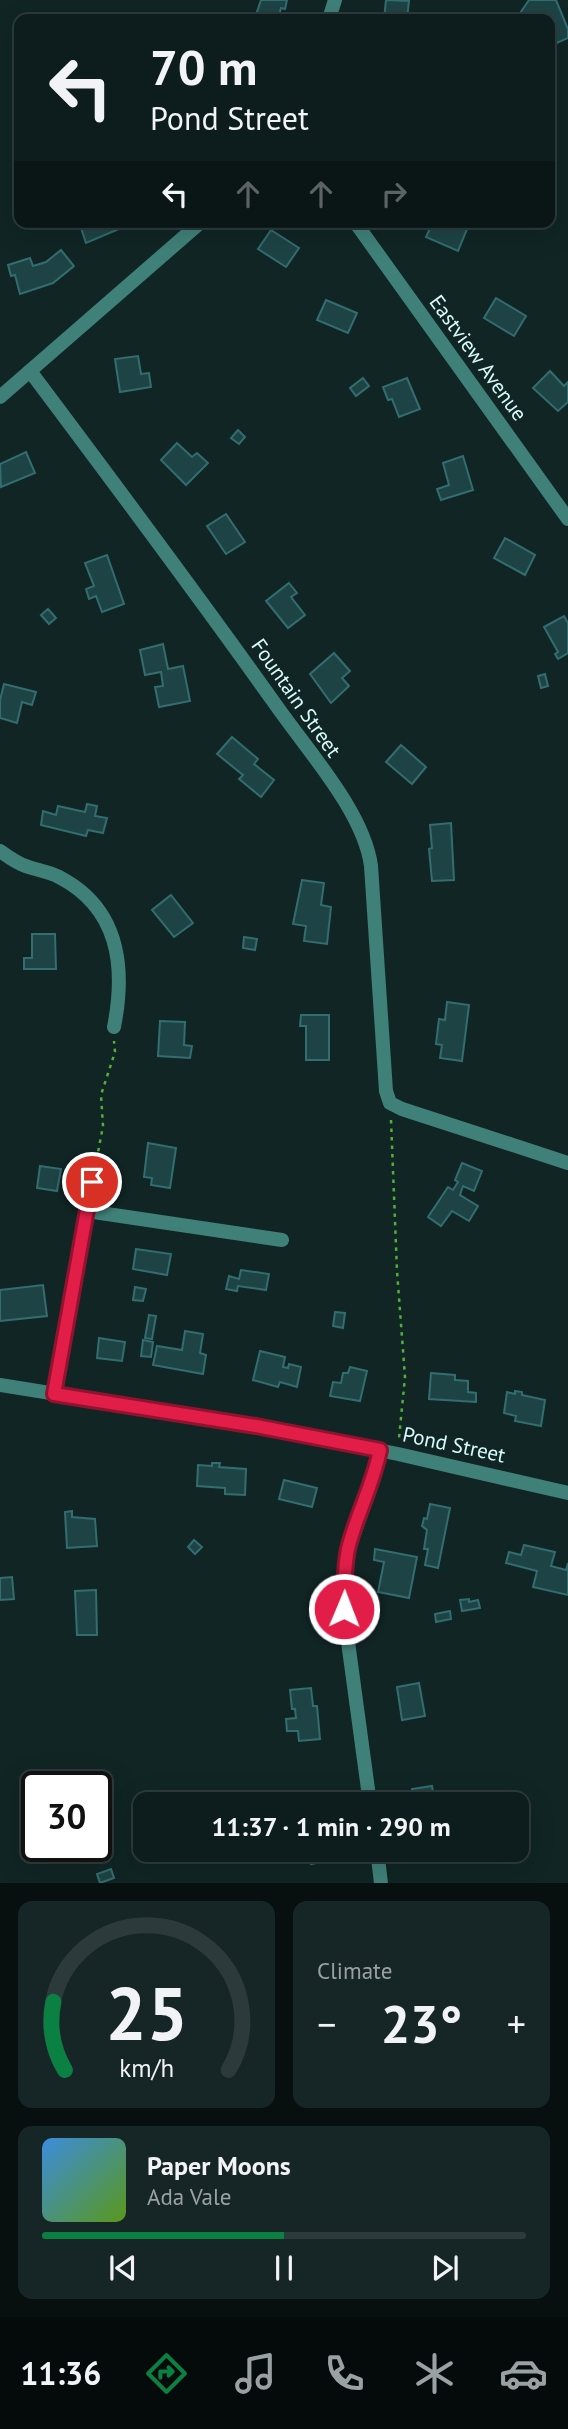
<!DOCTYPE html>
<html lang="en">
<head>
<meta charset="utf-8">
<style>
	:root { --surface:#0d1c1c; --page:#162525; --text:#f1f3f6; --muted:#9aa1a3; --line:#2d3a3b; --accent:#0b8043 }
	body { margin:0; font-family:"PT Sans",sans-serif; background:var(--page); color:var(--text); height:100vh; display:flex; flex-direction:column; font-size:26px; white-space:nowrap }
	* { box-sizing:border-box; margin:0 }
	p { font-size:23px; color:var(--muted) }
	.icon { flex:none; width:38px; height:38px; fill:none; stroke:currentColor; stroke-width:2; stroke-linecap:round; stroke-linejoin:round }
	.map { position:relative; height:1883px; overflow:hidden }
	.side { display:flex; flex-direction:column; gap:18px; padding:18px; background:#070f0f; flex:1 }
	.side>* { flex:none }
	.top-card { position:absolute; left:14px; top:14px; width:541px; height:214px; border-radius:14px; box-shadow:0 7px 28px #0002,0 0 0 2px var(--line); background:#0d1c1c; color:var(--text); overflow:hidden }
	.speed { position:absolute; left:21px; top:1771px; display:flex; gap:14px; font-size:35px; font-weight:700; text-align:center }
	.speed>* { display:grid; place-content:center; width:91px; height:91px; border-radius:50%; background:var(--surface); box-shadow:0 7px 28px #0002,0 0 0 2px var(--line); line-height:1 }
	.speed .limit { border:4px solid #111; border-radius:10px; background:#fff; color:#111 }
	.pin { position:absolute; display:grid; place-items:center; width:60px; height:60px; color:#fff; margin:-30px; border:4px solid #fff; border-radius:50%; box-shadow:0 2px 7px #0007 }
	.me { position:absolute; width:77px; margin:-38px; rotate:1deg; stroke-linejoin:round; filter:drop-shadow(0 0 5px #0008) }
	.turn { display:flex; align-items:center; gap:24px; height:147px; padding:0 21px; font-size:32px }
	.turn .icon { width:91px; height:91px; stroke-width:2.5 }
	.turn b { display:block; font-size:49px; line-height:60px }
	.lanes { display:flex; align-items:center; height:66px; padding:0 21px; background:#0003; justify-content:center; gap:35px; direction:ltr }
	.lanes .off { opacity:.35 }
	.big { font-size:52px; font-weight:800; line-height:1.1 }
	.side .widget { flex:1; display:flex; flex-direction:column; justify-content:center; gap:10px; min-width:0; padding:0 24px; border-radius:14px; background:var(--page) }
	.side .dial { align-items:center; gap:0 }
	.dial svg { height:182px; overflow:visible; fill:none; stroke:var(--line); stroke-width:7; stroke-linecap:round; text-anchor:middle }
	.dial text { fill:var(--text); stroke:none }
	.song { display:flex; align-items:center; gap:21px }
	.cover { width:84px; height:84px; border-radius:10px; background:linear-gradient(135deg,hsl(210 70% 55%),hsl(90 70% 35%)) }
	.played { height:7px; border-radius:4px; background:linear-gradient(90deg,var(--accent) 50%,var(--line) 50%) }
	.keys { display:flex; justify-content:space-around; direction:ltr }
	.heat { display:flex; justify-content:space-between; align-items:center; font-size:38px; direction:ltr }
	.side .tiles { flex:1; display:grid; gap:18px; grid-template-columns:1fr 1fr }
	.widget:last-child { grid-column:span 2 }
	.trip { position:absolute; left:133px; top:1792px; width:396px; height:70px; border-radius:14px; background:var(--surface); box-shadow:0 7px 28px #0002,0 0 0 2px var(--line); font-weight:800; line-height:70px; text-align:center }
	.menu { display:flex; height:112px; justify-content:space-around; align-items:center; background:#050b0b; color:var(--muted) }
	.menu .icon { width:49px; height:49px }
	.menu .active { color:var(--accent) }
	.menu b { font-size:32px; color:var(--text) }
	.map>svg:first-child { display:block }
	.building { fill:#1e4345; stroke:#326d6f; stroke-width:2 }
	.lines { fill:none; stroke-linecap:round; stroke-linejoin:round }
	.path { stroke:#52b038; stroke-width:2.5; stroke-dasharray:3.5 5; stroke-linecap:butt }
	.minor { stroke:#3f8179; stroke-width:14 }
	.tertiary { stroke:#3f8179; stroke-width:14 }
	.route-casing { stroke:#92132f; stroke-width:18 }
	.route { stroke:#e11d48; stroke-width:12 }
	.labels { text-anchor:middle; stroke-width:7; stroke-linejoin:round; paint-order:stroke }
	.street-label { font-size:21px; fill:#d8fcfb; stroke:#112525 }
</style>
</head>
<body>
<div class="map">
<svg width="568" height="1883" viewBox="0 0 568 1883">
	<rect width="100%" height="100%" fill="#112525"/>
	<g class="building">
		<path d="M261,0H287L285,9L281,8L278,19L256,15Z"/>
		<path d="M386,0L409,1L407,19H384Z"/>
		<path d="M529,0H556L568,29V38L550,46V19H516Z"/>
		<path d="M79,222H116L119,229L86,243Z"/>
		<path d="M433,222H470L458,251L426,237Z"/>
		<path d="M271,230L299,248L286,267L258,249Z"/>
		<path d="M61,250L74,266L53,283L20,294L15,275L11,276L8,265L30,258L33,266L46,262Z"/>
		<path d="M496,298L526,316L514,336L484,318Z"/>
		<path d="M326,300L357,313L348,333L317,320Z"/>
		<path d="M138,356L141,374L149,373L151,387L120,392L115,359Z"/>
		<path d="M550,371L564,386L568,382V402L558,411L533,388Z"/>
		<path d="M363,378L369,386L356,396L350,388Z"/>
		<path d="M407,378L420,409L399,417L392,399L388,400L383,387Z"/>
		<path d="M238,430L245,437L239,444L231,438Z"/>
		<path d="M177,443L192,457L197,453L208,463L186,485L161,460Z"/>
		<path d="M26,452L35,473L1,487L0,464Z"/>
		<path d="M463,456L473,490L441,500L437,489L449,485L443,463Z"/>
		<path d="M226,514L245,542L226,554L207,526Z"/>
		<path d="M505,538L535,555L525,575L494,558Z"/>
		<path d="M107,555L124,604L102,612L96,596L89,599L86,589L94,586L85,563Z"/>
		<path d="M289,583L297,593L291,597L305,615L288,628L266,601Z"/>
		<path d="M48,609L56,618L49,624L41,615Z"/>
		<path d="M564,616L568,623V653L558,659L555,654L558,652L544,627Z"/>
		<path d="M163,644L168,669L183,666L190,701L159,707L155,687L163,686L161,672L145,675L140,650Z"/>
		<path d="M334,653L350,671L342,678L349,686L331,703L310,674Z"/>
		<path d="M545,674L548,686L541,688L538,676Z"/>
		<path d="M4,684L36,692L32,705L22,702L17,723L0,718V700Z"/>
		<path d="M232,737L258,759L254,764L274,780L261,797L239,779L243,775L217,754Z"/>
		<path d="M401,745L426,767L412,784L386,762Z"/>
		<path d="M87,804L97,806L95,816L107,818L103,833L88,830L86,836L41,825L43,811L56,815L58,806L85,812Z"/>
		<path d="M451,823L454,880L432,881L429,849L432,848L430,825Z"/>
		<path d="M302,880L324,883L321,905L331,907L327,944L304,941L306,926L293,924Z"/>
		<path d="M171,895L193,923L174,937L152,910Z"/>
		<path d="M32,934H55L56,969H24V958H32Z"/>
		<path d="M244,937L257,939L255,950L243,948Z"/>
		<path d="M447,1002L469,1005L462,1061L440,1058L442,1045L436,1044L439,1019L445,1020Z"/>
		<path d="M301,1015H329V1060H306V1026H300Z"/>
		<path d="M160,1021L185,1022L184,1045L192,1046L190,1058L158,1056Z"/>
		<path d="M148,1143L176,1148L170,1188L151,1185L152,1178L144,1177Z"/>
		<path d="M462,1163L482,1171L474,1191L463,1186L460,1195L478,1206L469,1221L452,1211L441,1226L428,1217L448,1187L453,1190L458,1182L455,1180Z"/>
		<path d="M40,1166L61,1169L57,1191L37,1188Z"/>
		<path d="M136,1249L171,1254L167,1275L133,1269Z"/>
		<path d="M241,1270L269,1274L266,1290L238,1286L237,1291L226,1289L229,1276L239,1279Z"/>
		<path d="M43,1285L47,1316L0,1321V1290Z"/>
		<path d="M135,1287L146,1289L143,1301L133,1300Z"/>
		<path d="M335,1312L345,1313L343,1328L333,1326Z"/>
		<path d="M149,1315L156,1316L152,1339L145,1338Z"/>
		<path d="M185,1331L203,1334L200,1353L206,1355L203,1374L153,1365L157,1346L182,1350Z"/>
		<path d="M99,1338L125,1342L122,1361L97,1358Z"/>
		<path d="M143,1340L153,1342L151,1357L141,1356Z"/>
		<path d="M260,1351L285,1357L283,1367L288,1368L289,1364L301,1367L297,1387L280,1382L278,1387L253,1380Z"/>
		<path d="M350,1367L367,1371L360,1401L330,1396L333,1382L341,1383L343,1373H348Z"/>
		<path d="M431,1373L455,1375V1380L468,1381V1392L476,1393V1402L429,1399Z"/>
		<path d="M515,1391L522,1392V1395L545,1400L541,1426L515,1421L516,1416L504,1413L507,1392L515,1394Z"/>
		<path d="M212,1463H220L219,1467L246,1469L245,1495L225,1494V1488L197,1486L198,1465L212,1466Z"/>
		<path d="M284,1480L317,1488L312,1507L279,1499Z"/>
		<path d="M430,1504L450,1508L438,1568L425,1565L428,1549H424L427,1530L422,1526L424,1518L427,1519Z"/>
		<path d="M72,1511V1517L95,1519L97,1546L67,1548L65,1512Z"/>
		<path d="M194,1540L202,1547L195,1554L188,1547Z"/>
		<path d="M524,1545L555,1552L551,1566L566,1570L568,1563V1595L533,1587L537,1571L506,1563L509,1552L521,1555Z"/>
		<path d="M375,1549L417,1557L409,1598L378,1592L384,1562L374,1560Z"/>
		<path d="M12,1577L14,1599L0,1600V1578Z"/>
		<path d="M96,1590L97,1635H77L75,1591Z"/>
		<path d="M469,1599V1602L478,1600L480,1608L462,1611L460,1600Z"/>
		<path d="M450,1611L451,1619L436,1622L435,1614Z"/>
		<path d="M419,1683L425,1716L402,1720L397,1687Z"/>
		<path d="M311,1688L313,1706H317L320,1739L299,1741L298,1731H287L286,1719L296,1718L295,1709H292L290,1690Z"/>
		<path d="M432,1786L435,1804H411V1802L414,1801L412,1789Z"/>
		<path d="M296,1850H330L332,1860L311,1864L309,1854L297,1856Z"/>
		<path d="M111,1869L114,1878L100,1883L97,1874Z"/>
	</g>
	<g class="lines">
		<g class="path">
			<path d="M391,1120L397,1271L405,1377L399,1438"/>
			<path d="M95,1168L103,1126L101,1095L115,1052L114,1041"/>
		</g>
		<g class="minor">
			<path d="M329,19L335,0"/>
			<path d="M355,222L568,519"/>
			<path d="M30,371C114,483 197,594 278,708C309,752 364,813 371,866L386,1091L390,1103L402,1109L568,1163"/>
			<path d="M0,397L201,222"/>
			<path d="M0,851C7,856 15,862 23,865C35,870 48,871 59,877C119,908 126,966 114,1027"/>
			<path d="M87,1211L282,1240"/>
			<path d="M54,1394L92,1182"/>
			<path d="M370,1804L346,1627L344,1592L349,1548L375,1475L380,1450"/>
			<path d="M377,1850L381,1883"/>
		</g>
		<path class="tertiary" d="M0,1385L256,1426L398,1454L568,1493"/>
	</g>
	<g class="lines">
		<g class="route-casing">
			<path id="route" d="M92,1182L54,1394L256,1426L380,1450C373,1485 356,1516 348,1549C344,1569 344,1590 344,1609"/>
		</g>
		<use href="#route" class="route"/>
	</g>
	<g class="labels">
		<g class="street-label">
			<text transform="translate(478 358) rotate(54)" y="7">Eastview Avenue</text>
			<text transform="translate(296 698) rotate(55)" y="7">Fountain Street</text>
			<text transform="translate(454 1445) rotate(12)" y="7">Pond Street</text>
		</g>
	</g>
</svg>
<div class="speed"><div class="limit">30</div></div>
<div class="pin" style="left:92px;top:1182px;background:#d93025"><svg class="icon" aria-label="arrive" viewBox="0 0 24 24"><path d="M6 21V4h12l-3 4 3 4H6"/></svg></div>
<svg class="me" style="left:344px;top:1609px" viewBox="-20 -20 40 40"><circle r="17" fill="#e11d48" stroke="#fff" stroke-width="3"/><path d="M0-11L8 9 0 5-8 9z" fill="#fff"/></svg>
<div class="trip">11:37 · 1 min · 290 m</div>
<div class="top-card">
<div class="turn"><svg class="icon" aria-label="left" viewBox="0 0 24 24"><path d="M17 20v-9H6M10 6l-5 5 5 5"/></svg><div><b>70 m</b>Pond Street</div></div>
<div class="lanes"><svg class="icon" aria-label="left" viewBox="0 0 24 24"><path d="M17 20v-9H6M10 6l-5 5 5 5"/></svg><svg class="icon off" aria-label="ahead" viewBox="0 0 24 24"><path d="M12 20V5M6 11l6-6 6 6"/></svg><svg class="icon off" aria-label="ahead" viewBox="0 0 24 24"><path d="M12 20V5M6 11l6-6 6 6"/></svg><svg class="icon off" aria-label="right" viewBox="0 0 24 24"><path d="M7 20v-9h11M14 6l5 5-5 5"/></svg></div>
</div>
</div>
<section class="side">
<div class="tiles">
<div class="widget dial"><svg viewBox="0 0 100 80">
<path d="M14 69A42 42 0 1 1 86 69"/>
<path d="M14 69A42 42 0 0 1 9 39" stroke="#0b8043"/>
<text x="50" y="56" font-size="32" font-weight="700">25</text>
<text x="50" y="72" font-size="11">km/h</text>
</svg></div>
<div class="widget"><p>Climate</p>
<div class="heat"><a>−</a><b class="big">23°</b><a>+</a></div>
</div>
<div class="widget">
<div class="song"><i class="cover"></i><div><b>Paper Moons</b><p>Ada Vale</p></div></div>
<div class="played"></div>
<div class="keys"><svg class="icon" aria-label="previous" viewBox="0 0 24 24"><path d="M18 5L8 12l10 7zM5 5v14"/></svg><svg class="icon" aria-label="pause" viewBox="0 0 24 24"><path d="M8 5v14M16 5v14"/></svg><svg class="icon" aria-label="next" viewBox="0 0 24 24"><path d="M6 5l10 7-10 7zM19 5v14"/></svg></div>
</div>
</div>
</section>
<nav class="menu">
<b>11:36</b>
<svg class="icon active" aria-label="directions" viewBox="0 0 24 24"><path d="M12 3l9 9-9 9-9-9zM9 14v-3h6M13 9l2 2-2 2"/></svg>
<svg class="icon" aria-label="music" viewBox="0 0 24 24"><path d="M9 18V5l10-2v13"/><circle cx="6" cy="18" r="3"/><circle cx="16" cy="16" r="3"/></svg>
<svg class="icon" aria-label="phone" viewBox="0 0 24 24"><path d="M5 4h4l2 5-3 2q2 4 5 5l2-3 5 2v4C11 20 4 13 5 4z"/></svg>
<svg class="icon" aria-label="climate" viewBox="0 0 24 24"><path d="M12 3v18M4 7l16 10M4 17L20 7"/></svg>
<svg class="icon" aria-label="car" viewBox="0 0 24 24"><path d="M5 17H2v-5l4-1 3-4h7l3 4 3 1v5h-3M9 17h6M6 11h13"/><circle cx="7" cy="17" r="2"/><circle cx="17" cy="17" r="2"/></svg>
</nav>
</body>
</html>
